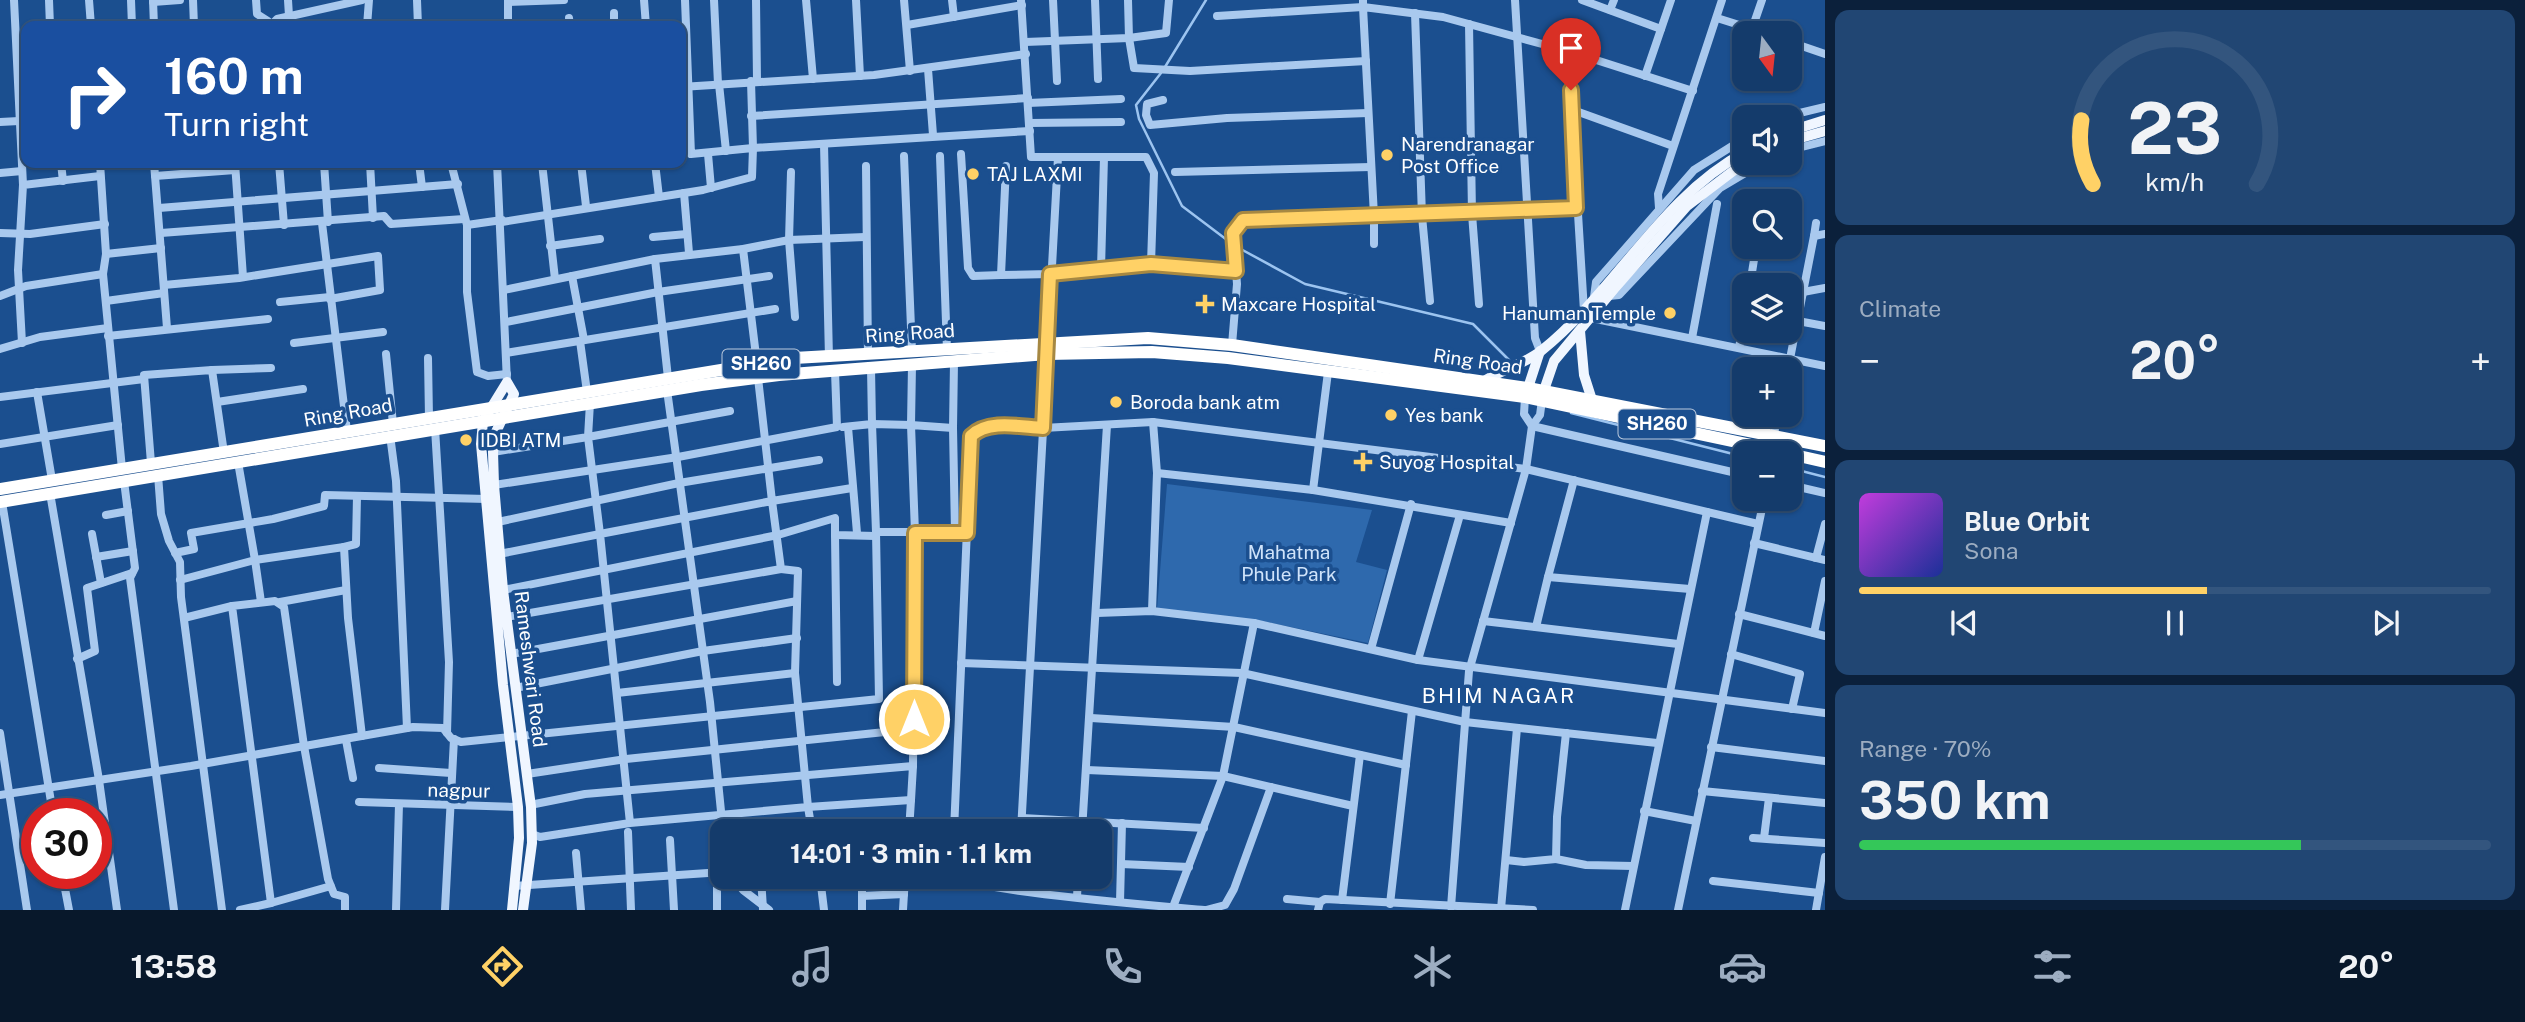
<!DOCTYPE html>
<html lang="en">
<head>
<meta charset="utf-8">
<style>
	:root { --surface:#143b6b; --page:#214673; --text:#f1f3f6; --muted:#9dadc1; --line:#33557e; --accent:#ffd166 }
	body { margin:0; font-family:"Public Sans",sans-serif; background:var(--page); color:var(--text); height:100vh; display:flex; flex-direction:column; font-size:26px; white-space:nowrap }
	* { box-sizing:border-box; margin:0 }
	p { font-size:23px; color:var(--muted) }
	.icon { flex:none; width:38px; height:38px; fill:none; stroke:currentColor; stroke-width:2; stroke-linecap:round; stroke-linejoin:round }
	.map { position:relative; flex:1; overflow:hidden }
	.drawer { display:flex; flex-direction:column; gap:10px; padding:10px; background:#0b203b; width:700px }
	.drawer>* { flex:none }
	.top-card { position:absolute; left:21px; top:21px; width:665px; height:147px; border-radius:14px; box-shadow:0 2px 5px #0004,0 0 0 2px var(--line); background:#1a4fa0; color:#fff; overflow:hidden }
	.needle { width:46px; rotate:165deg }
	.controls { position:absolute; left:1732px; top:21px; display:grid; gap:14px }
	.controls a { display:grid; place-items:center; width:70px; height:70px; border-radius:14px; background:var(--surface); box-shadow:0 2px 5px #0004,0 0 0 2px var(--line); font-size:35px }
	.speed { position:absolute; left:21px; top:798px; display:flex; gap:14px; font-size:35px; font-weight:700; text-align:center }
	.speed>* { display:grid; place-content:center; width:91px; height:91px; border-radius:50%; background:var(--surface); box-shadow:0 2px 5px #0004,0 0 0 2px var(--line); line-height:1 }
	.speed .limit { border:10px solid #d22; background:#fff; color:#111 }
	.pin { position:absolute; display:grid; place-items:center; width:60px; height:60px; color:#fff; margin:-72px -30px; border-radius:50% 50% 50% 0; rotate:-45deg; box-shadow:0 0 7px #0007 }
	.pin .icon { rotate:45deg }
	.me { position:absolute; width:77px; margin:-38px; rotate:0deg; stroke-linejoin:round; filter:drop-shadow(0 0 5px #0008) }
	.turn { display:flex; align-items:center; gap:24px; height:147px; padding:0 28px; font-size:32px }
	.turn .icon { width:91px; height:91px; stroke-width:2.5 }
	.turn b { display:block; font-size:49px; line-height:60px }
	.big { font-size:52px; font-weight:700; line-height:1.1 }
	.drawer .widget { flex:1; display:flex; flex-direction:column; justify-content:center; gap:10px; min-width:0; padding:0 24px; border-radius:14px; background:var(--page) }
	.drawer .dial { align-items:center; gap:0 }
	.dial svg { height:182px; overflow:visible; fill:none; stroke:var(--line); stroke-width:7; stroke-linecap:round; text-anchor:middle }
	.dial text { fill:var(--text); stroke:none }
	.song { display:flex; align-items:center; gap:21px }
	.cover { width:84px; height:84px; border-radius:10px; background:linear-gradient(135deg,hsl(290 70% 55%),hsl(230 70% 35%)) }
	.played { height:7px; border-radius:4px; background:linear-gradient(90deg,var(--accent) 55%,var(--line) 55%) }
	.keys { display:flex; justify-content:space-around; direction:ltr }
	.heat { display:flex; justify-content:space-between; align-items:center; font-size:38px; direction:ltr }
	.charge { height:10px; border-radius:5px; background:linear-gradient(90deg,#34c759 70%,var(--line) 0) }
	.trip { position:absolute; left:710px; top:819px; width:402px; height:70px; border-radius:14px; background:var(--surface); box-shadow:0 2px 5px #0004,0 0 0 2px var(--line); font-weight:700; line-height:70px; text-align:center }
	.dock { display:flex; height:112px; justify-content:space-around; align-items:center; background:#08182b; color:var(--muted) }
	.dock .icon { width:49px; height:49px }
	.dock .on { color:var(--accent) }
	.dock b { font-size:32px; color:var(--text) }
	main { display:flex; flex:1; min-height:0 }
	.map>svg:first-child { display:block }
	.green { fill:#2e69ad }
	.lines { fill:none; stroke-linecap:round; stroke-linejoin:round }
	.stream { stroke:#9cc4f0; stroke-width:2.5 }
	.minor { stroke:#a9c9ee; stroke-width:8 }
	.major { stroke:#f0f6ff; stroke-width:10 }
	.highway { stroke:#fff; stroke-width:12 }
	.route-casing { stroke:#a68842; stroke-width:18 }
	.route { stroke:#ffd166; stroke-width:12 }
	.poi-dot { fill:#ffd166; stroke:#1b4f8f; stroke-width:2.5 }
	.labels { text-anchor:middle; stroke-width:7; stroke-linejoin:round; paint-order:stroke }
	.shield { fill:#1b4f8f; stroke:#bbcadd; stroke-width:2 }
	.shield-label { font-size:18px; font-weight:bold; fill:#fff }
	.poi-label { font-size:19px; fill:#fff; stroke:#1b4f8f; text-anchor:start }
	.street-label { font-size:19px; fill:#fff; stroke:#1b4f8f }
	.park-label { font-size:19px; fill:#cfe3fa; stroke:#1b4f8f }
	.neighbourhood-label { font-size:21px; letter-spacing:2px; fill:#fff; stroke:#1b4f8f }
</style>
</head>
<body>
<main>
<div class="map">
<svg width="1825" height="910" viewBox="0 0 1825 910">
	<rect width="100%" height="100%" fill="#1b4f8f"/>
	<path class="green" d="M1167,484L1372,510L1356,562L1387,570L1368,643L1257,620L1157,609Z"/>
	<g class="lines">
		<g class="stream">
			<path d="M1165,67L1206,0"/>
			<path d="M1161,73L1136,105L1139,119L1182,206L1231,243"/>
			<path d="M1237,247L1305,284L1473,324L1509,360"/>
			<path d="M1571,413L1745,457"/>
			<path d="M1790,468L1825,477"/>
		</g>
		<g class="minor">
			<path d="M14,0L23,185"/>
			<path d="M49,0L50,26"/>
			<path d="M89,0L91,26"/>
			<path d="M131,0L132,26"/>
			<path d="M153,0L154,26"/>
			<path d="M193,0L194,26"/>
			<path d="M256,0L257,14L268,21L269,26"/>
			<path d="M288,0L289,16"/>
			<path d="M417,0L418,26"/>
			<path d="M508,0V26"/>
			<path d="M644,0L646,26"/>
			<path d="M714,0L718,84"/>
			<path d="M756,0L757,80"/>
			<path d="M806,0L813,79"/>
			<path d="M856,0L860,76"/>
			<path d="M904,0L910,71"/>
			<path d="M952,0L954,17"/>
			<path d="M1053,0L1057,81"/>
			<path d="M1095,0L1098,79"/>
			<path d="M1169,0L1166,33L1129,38L1134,68L1190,71L1366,61"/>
			<path d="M1515,0L1535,338L1540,351"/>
			<path d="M1582,0L1661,29"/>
			<path d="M153,2L180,0"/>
			<path d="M508,2L564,0"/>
			<path d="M1610,10L1614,0"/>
			<path d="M614,13V26"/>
			<path d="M1415,13L1422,216L1430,301"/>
			<path d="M1217,16L1363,7V0"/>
			<path d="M569,18L570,26"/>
			<path d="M1717,18L1752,29L1762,0"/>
			<path d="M1469,24L1472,214L1479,304"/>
			<path d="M907,25L1022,5"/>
			<path d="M270,26L277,19L362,0"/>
			<path d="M367,26L369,0"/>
			<path d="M1752,29L1764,33"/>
			<path d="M1025,42L1129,38L1128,0"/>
			<path d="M1790,42L1825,54"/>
			<path d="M1568,51L1693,91"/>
			<path d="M928,69L933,135"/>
			<path d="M1645,76L1671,0"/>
			<path d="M751,81L753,148L1030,131"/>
			<path d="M719,84L726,151"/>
			<path d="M681,87L874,75L1026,54"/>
			<path d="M1163,100L1147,104L1146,115L1150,125L1227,118L1368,113"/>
			<path d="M1028,103L1121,99"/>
			<path d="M1573,110L1673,146"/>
			<path d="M751,116L1028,98"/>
			<path d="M1783,117L1825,107"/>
			<path d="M0,122L19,121"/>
			<path d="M1029,123L1121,122"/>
			<path d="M824,144L829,358"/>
			<path d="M1790,150L1825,141"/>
			<path d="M708,154L711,188"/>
			<path d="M961,154L968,268L973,276L1001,275"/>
			<path d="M904,156L912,352"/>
			<path d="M940,156L947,350"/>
			<path d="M1058,157H1146L1154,173L1151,264"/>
			<path d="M61,163L63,181"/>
			<path d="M100,163L106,254L103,274L122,469"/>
			<path d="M154,163L167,328"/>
			<path d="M235,163L243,277"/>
			<path d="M279,163L284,225"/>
			<path d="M324,163L328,222"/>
			<path d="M370,163L373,218"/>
			<path d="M419,163L422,187"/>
			<path d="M451,163L467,225L502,220"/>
			<path d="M497,163L507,382"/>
			<path d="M542,163L555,279"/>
			<path d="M581,163L586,206"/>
			<path d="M655,163L659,197"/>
			<path d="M866,166L868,355"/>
			<path d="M1006,166L1001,275L1050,274L1151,264L1236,271"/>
			<path d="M791,172L789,240L795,317"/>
			<path d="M1175,172L1371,167"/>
			<path d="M0,173L22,171"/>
			<path d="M155,176L235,170"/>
			<path d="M684,193L689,253"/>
			<path d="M159,208L458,184"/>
			<path d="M1575,208L1374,216L1363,7L1443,17L1568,51L1584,311"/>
			<path d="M1659,208L1658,194L1722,0"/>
			<path d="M502,222L703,190L752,177L753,148L691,154L685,0"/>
			<path d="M322,223L347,431"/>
			<path d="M1816,223L1814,236L1825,234"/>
			<path d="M467,225V292L477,372L488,376L507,374"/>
			<path d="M0,233L30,234L105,224"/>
			<path d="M161,233L384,216L391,224L464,219"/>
			<path d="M653,237L687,234"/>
			<path d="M550,246L600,239"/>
			<path d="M743,249L757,364"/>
			<path d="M106,254L161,248"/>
			<path d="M655,259L743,249L789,240L865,237"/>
			<path d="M1101,269L1104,157"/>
			<path d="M572,276L584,340"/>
			<path d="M164,285L239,278L378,256L380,290L330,299"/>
			<path d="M1750,285L1756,247"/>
			<path d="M504,290L655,259L668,378"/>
			<path d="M1803,292L1825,288"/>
			<path d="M0,296L26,286L103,274"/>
			<path d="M1609,296L1619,295L1720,188L1762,163"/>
			<path d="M1594,297L1596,282L1694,170L1745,138"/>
			<path d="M106,301L164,293"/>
			<path d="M280,302L330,297"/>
			<path d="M1591,318L1825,366"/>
			<path d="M1798,321L1825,326"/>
			<path d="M506,322L658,292L769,276"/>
			<path d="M108,336L268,319"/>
			<path d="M1692,338L1717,204"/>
			<path d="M580,341L587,392"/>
			<path d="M22,343L18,270L23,185L100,176"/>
			<path d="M294,343L383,332"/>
			<path d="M1232,345L1237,284L1233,233L1243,220L1374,216V244"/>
			<path d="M1739,348L1745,313"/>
			<path d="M0,349L40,337L108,328"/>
			<path d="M506,353L775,309"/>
			<path d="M386,354L393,424"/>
			<path d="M428,358L429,418"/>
			<path d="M1788,369L1814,236"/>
			<path d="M212,370L271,368"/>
			<path d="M758,378L772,501L852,488"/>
			<path d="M667,390L710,702L723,831"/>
			<path d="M37,392L52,480"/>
			<path d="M0,397L144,379"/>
			<path d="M1525,397L1524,414L1532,426L1745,475"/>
			<path d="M217,402L303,389"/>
			<path d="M843,427L872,424L871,368"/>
			<path d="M848,427L857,533"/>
			<path d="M435,428L449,662L447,733"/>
			<path d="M390,435L396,481L407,728"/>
			<path d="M1774,435L1777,415"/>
			<path d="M0,444L118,425"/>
			<path d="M493,452L588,437L590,403"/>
			<path d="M151,463L144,375L212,370L224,453"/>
			<path d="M1157,473L1313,490L1511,523"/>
			<path d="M158,475L161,514L169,541L180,562L181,597L222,910"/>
			<path d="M1574,480L1548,577L1690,589"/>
			<path d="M124,481L135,568L130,578L174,910"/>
			<path d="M494,485L678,457L837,427L835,371"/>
			<path d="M1790,485L1825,493"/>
			<path d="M1313,490L1328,372"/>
			<path d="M50,493L99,780L117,910"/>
			<path d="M2,502L53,814"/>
			<path d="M106,515L128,511"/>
			<path d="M493,523L679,483L819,460"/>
			<path d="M876,532L872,424L911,425L912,365"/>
			<path d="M92,534L101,583"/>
			<path d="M835,535L837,682"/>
			<path d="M1754,543L1825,560"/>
			<path d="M344,547L356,544L357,496"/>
			<path d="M175,553L194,549L191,533L273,519L324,506L325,495L487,499"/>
			<path d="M499,554L600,534L588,437L730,411"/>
			<path d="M96,557L133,551"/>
			<path d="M1816,558L1825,524"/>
			<path d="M180,580L255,560L238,462"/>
			<path d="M503,590L778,535L835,518V535L876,536"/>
			<path d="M261,602L255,560L344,547L348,618L362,736"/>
			<path d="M280,602L346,590"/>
			<path d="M1152,611L1157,473L1153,422"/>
			<path d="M1097,613L1152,611L1254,623L1418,660L1825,713"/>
			<path d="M1739,614L1825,636"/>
			<path d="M184,618L232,606"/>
			<path d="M501,618L781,569"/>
			<path d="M1483,621L1678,644"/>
			<path d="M1536,627L1548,577"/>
			<path d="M1814,633L1825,581"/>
			<path d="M1371,649L1411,504"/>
			<path d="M511,654L797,601"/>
			<path d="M1731,654L1800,674L1792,709"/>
			<path d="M77,659L95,651L87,588L132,573"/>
			<path d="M1418,660L1460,515"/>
			<path d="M961,663L1242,673L1465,722L1657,743"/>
			<path d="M515,688L703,651L797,638"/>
			<path d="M617,693L795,673"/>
			<path d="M1091,718L1234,727L1406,765"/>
			<path d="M0,733L27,910"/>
			<path d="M346,740L353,778"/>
			<path d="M1711,747L1825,761"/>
			<path d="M913,766L915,533L911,425L953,428L954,362"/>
			<path d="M379,768L451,773"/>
			<path d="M1087,770L1223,776L1353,806"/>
			<path d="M527,774L626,759L914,729"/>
			<path d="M1702,791L1825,803"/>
			<path d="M0,795L191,766L413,727L443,728L451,738L461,742L879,699L876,532H955L953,428"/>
			<path d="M359,802L518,807"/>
			<path d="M530,805L585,794L913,766L911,800L808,807L812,831"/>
			<path d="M1644,811L1696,821"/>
			<path d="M1022,818L1204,828"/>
			<path d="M909,831L911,800"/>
			<path d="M954,831L971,436L991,426L1043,428L1153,422L1526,469L1758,524"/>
			<path d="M1021,831L1058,157H1031L1021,0"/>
			<path d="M1082,831L1107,425"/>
			<path d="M628,832L631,910"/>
			<path d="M532,834L540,837L630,823L808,807L795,673L798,571L781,569L772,501L600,534L630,823"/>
			<path d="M1753,838L1825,843"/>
			<path d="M1764,838L1769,798"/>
			<path d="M670,840L674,910"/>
			<path d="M576,853L581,910"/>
			<path d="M1556,859L1586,865L1633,866"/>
			<path d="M1506,860L1524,862L1556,859L1557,817L1566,733"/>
			<path d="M1121,864L1189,867"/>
			<path d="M62,873L69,910"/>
			<path d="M732,877L743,890L769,910"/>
			<path d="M761,877L763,909"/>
			<path d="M820,877L824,910"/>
			<path d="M954,877C967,890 1170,907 1204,910"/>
			<path d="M1713,881L1819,893"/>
			<path d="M331,886L271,903L232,606L275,601L284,607L304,746L328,879L334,894L345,897V910"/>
			<path d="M514,886L723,872"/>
			<path d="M1017,890L1018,877"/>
			<path d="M862,896L904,894"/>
			<path d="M1077,897L1078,877"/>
			<path d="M1287,899L1320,902"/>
			<path d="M1342,900L1360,755"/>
			<path d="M1120,902L1122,823"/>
			<path d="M1390,904L1412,711"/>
			<path d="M1173,907L1223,776L1254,623"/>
			<path d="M1451,907L1469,671L1526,469L1532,426L1540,415L1542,400"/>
			<path d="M1501,909L1517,728"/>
			<path d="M240,910L271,903"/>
			<path d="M396,910L399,804"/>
			<path d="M445,910L454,739"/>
			<path d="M717,910V872"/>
			<path d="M862,910V877"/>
			<path d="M903,910L905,877"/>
			<path d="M1206,910L1225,905L1234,889L1271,787"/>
			<path d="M1318,910L1320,902L1325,899L1533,910"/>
			<path d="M1625,910L1707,512"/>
			<path d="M1678,910L1764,499"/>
			<path d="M1816,910L1825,857"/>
		</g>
		<g class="major">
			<path d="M1790,131L1825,120"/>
			<path d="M1790,141L1825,131"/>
			<path d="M1580,331L1584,375L1592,400"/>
			<path d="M1484,381C1502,370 1524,364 1541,351C1615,292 1660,198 1745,152"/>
			<path d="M1526,394L1540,351"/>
			<path d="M1542,396L1554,361L1614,289L1687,206L1745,162"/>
			<path d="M512,910L519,838L518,807L503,685L481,444L483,421L507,382L514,394L496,432L493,452L494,485L503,590L531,807L532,843L523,910"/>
		</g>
		<g class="highway">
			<path d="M1790,454L1825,462"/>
			<path d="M0,489L794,358L1148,338L1232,345L1528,388L1825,446"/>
			<path d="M0,502L701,385L779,375L1047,354L1152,352L1228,358L1525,397L1789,453"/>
		</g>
	</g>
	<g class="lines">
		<g class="route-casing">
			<path id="route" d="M914,719L915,533H967L971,436C989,419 1021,427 1043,428L1050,274L1151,264L1236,271L1233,233L1243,220L1576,208L1571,90"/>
		</g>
		<use href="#route" class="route"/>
	</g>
	<g class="poi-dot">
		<circle cx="1387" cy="155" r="7"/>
		<circle cx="973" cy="174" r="7"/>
		<path d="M1201.5 293.5h7v7h7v7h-7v7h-7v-7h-7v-7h7z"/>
		<circle cx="1670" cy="313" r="7"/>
		<circle cx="1116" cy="402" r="7"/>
		<circle cx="1391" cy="415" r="7"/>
		<circle cx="466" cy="440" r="7"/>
		<path d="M1359.5 451.5h7v7h7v7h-7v7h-7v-7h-7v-7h7z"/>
	</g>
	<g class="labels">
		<g class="shield">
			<rect x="722.5" y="349.5" width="77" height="29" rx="5"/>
			<rect x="1618.5" y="409.5" width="77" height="29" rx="5"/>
		</g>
		<g class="shield-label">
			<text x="761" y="370">SH260</text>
			<text x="1657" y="430">SH260</text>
		</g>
		<g class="poi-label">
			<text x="1401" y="151">Narendranagar<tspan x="1401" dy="22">Post Office</tspan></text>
			<text x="987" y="181">TAJ LAXMI</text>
			<text x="1221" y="311">Maxcare Hospital</text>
			<text x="1656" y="320" text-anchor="end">Hanuman Temple</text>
			<text x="1130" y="409">Boroda bank atm</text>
			<text x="1405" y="422">Yes bank</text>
			<text x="480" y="447">IDBI ATM</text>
			<text x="1379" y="469">Suyog Hospital</text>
		</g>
		<g class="street-label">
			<text transform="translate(910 333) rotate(-4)" y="7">Ring Road</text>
			<text transform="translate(1478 361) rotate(8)" y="7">Ring Road</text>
			<text transform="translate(348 412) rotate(-10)" y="7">Ring Road</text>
			<text transform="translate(531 669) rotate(83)" y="7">Rameshwari Road</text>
			<text transform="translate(459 790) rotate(1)" y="7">nagpur</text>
		</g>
		<g class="park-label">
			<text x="1289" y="559">Mahatma<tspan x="1289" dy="22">Phule Park</tspan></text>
		</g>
		<g class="neighbourhood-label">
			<text x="1499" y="703">BHIM NAGAR</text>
		</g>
	</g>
</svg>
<div class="controls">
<a><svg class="needle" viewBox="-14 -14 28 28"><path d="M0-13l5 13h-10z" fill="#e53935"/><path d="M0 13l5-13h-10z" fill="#9dadc1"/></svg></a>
<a><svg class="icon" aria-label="sound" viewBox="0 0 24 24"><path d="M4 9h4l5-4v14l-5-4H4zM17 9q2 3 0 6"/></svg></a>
<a><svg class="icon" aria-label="search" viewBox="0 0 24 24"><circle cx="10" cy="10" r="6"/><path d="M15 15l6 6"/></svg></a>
<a><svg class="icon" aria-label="layers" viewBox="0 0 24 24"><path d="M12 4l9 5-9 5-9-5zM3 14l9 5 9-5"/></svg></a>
<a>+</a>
<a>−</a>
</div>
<div class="speed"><div class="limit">30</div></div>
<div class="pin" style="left:1571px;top:90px;background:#d93025"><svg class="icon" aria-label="arrive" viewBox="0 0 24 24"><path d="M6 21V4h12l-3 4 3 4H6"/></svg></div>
<svg class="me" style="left:914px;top:719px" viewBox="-20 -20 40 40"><circle r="17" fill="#ffd166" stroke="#fff" stroke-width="3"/><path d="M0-11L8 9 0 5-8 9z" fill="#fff"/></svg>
<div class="trip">14:01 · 3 min · 1.1 km</div>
<div class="top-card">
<div class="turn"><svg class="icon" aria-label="right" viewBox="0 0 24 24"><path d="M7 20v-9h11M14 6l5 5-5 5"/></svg><div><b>160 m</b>Turn right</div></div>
</div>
</div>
<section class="drawer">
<div class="widget dial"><svg viewBox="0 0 100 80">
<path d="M14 69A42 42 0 1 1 86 69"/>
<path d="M14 69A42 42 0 0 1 9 41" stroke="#ffd166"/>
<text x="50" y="56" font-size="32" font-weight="700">23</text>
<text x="50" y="72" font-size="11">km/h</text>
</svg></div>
<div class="widget"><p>Climate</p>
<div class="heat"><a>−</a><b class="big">20°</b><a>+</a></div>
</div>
<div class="widget">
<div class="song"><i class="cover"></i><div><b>Blue Orbit</b><p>Sona</p></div></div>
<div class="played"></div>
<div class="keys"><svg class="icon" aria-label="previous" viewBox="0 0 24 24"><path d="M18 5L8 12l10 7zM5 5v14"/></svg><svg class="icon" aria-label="pause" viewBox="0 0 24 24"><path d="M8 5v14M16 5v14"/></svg><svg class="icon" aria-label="next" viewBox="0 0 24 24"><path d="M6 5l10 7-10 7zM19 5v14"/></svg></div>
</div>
<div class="widget"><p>Range · 70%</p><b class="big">350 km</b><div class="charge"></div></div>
</section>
</main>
<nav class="dock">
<b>13:58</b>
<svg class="icon on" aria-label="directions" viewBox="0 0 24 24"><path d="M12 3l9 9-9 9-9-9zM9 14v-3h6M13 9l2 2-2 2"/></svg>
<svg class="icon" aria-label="music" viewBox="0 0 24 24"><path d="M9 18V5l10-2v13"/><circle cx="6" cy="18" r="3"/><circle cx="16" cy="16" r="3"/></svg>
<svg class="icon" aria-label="phone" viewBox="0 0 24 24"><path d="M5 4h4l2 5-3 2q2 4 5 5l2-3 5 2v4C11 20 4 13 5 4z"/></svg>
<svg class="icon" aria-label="climate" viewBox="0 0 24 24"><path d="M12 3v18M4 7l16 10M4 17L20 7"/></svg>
<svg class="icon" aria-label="car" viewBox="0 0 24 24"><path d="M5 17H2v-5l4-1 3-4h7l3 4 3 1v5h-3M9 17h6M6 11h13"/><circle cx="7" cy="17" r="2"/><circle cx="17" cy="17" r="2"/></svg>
<svg class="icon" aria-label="filters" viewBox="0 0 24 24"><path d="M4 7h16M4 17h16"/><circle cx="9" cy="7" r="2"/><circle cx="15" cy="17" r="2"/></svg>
<b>20°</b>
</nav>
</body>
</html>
